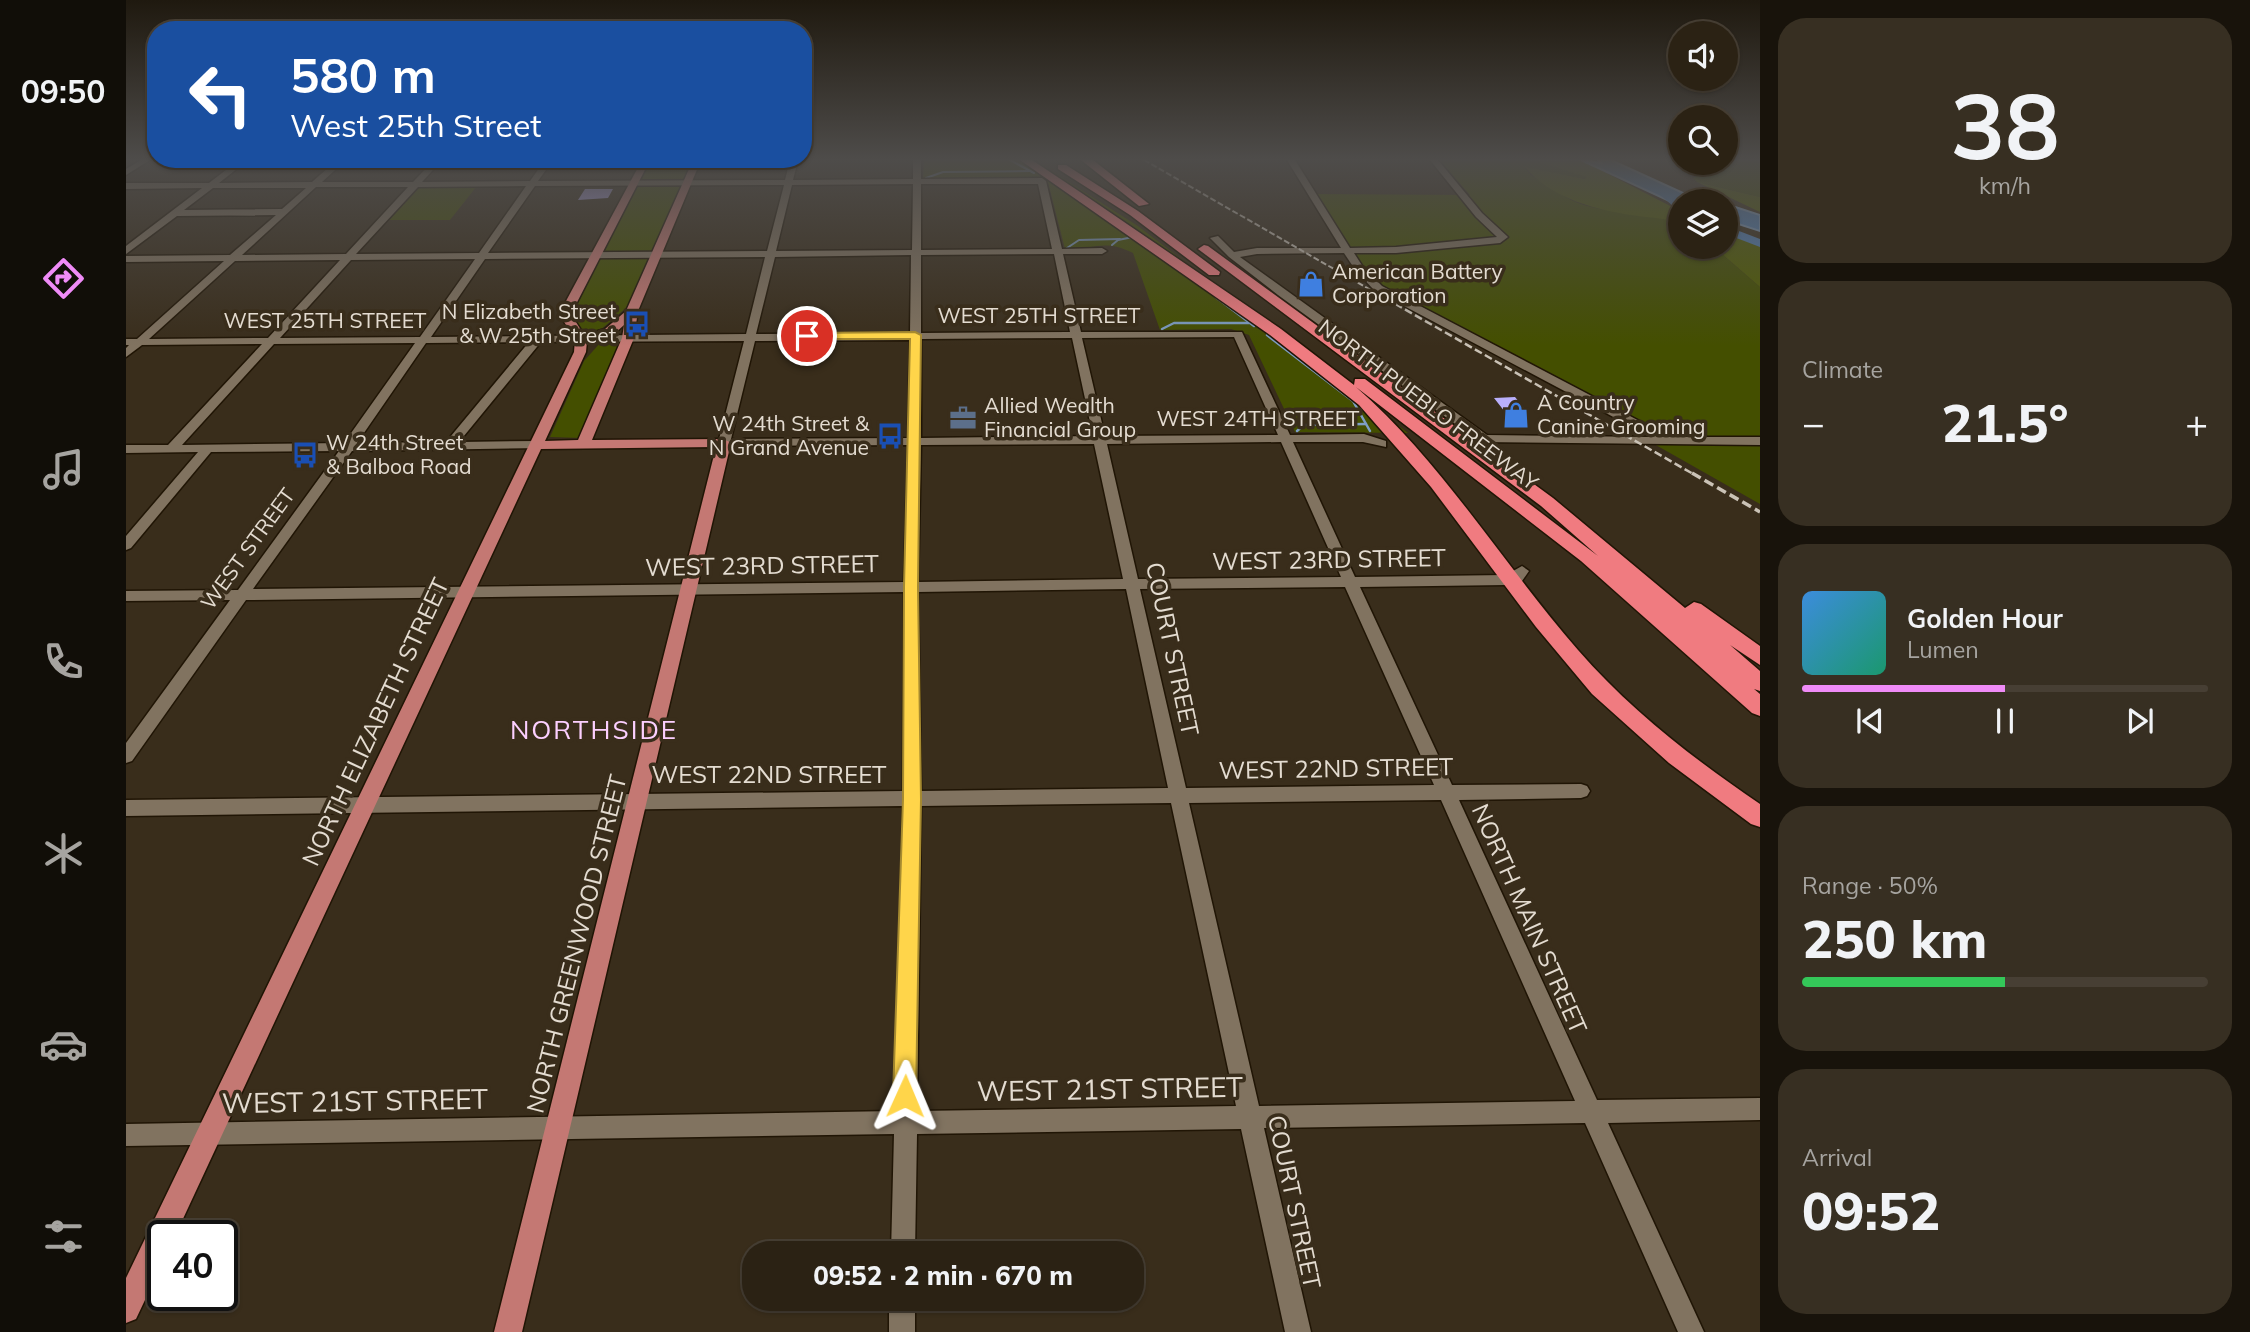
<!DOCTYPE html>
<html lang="en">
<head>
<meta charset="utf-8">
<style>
	:root { --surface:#2b2214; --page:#372f22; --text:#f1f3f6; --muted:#a6a4a0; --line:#473f34; --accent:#ef8bf7 }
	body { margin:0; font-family:Mulish,sans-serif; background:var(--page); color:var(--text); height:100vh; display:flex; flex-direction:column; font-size:26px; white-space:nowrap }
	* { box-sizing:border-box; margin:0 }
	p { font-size:23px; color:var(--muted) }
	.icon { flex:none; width:38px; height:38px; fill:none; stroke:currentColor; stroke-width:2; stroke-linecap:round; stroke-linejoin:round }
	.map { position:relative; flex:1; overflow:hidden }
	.drawer { display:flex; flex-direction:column; gap:18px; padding:18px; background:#18130b; width:490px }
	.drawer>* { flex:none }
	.guide { position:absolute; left:21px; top:21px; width:665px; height:147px; border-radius:28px; box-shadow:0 2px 5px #0004,0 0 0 2px var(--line); background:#1a4fa0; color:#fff; overflow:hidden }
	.controls { position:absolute; left:1542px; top:21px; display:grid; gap:14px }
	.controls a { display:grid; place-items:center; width:70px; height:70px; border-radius:50%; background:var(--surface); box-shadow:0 2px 5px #0004,0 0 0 2px var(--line); font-size:35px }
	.speed { position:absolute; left:21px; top:1220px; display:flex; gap:14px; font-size:35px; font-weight:700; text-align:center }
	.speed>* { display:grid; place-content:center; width:91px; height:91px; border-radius:50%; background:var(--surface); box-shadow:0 2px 5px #0004,0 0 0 2px var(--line); line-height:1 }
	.speed .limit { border:4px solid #111; border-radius:10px; background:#fff; color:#111 }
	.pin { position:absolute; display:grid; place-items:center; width:60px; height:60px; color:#fff; margin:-30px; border:4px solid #fff; border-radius:50%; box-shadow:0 2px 7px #0007 }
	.me { position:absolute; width:77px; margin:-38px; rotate:1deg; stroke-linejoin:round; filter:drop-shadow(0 0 5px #0008) }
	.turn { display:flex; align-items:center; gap:24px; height:147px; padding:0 28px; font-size:32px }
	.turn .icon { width:91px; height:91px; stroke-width:2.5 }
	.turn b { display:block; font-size:49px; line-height:60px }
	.big { font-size:52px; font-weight:800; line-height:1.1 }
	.drawer .card { flex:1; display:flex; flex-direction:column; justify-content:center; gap:10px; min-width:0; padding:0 24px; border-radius:28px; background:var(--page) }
	.drawer .dial { align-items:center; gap:0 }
	.dial b { font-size:91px; line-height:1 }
	.song { display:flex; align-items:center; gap:21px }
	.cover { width:84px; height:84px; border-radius:10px; background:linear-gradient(135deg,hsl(210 70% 55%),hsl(160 70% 35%)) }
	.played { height:7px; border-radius:4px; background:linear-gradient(90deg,var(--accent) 50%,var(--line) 50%) }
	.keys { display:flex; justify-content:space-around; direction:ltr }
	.heat { display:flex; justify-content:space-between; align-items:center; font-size:38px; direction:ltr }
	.charge { height:10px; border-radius:5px; background:linear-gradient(90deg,#34c759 50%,var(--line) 0) }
	.trip { position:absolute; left:616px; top:1241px; width:402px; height:70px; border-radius:28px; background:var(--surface); box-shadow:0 2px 5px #0004,0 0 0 2px var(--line); font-weight:800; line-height:70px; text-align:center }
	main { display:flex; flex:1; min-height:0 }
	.tabs { display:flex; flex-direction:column; width:126px; justify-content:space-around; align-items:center; background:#110e08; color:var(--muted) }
	.tabs .icon { width:49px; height:49px }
	.tabs .active { color:var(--accent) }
	.tabs b { font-size:32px; color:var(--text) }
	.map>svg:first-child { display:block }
	.green { fill:#444f00 }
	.forest { fill:#515d00 }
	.water { fill:#5283be; stroke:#7e9ec4; stroke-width:2 }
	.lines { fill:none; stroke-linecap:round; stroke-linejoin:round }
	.stream-far1 { stroke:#7e9ec4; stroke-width:2 }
	.stream { stroke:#7e9ec4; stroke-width:2.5 }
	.river { fill:#5283be; fill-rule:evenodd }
	.building { fill:#b9affb }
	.minor-casing { stroke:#201505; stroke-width:3 }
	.major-casing { stroke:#201505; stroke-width:3 }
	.highway-casing { stroke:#201505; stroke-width:3 }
	.minor { fill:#817360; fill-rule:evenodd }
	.major { fill:#c47873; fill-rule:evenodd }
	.highway { fill:#f07b80; fill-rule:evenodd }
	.rail-far2 { stroke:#cac2b6; stroke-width:2; stroke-dasharray:6 2.5; stroke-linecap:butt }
	.rail-far1 { stroke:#cac2b6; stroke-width:2.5; stroke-dasharray:8 3.5; stroke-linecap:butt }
	.rail { stroke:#cac2b6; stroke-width:3.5; stroke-dasharray:10 4.5; stroke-linecap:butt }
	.route { fill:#ffd54a; stroke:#a68a30; stroke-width:2 }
	.labels { text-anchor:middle; stroke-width:7; stroke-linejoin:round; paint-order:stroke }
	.far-poi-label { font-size:21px; fill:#e4dcd1; stroke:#392d1b; text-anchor:start }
	.far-street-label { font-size:21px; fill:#e4dcd1; stroke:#392d1b }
	.street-label { font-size:24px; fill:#e4dcd1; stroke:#392d1b }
	.neighbourhood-label { font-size:26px; letter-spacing:2px; fill:#fccfff; stroke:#392d1b }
	.near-street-label { font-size:28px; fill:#e4dcd1; stroke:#392d1b }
</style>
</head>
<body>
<main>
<nav class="tabs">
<b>09:50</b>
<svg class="icon active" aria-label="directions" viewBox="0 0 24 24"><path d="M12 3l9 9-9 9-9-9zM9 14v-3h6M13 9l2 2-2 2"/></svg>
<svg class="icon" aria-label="music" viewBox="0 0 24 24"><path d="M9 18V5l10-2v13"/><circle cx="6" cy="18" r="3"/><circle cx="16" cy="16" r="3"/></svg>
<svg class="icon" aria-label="phone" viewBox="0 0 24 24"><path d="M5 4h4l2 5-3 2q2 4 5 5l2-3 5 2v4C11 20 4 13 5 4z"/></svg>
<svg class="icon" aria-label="climate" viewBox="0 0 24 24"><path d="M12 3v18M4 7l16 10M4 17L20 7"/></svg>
<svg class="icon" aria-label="car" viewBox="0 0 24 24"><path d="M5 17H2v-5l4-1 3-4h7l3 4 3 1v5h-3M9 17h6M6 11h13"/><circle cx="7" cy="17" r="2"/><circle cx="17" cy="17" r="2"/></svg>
<svg class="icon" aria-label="filters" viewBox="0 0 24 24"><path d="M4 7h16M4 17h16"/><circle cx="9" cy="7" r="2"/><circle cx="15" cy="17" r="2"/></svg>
</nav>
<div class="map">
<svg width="1634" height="1332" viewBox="0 0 1634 1332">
	<rect width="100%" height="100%" fill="#392d1b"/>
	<g class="green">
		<path d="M525,160H566L558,179L518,180L515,178Z"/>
		<path d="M798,160H908L1012,226L1282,433L1169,432L1123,335L1105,329L1034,330L1007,253C977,238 968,250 939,249L922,182L802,179L797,178Z"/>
		<path d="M1313,160H1406L1457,175L1461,177L1460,179L1399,168L1405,175C1421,185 1439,199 1458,205C1489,214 1523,212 1554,224V247H1588L1634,287V504L1521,440H1539L1252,288L1233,269L1186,194L1344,195Z"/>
		<path d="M1600,160H1634V197L1571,182L1567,178L1579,172L1576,163H1600Z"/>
		<path d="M512,185H555L526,251L478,252Z"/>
		<path d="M351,186L324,220H263L294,187Z"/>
		<path d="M478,258L522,259L501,307L472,332L463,334L456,332L450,323L449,309L474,259Z"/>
		<path d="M496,341L455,438L424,437L458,361L475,342Z"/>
	</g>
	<g class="forest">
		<path d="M1406,160H1455L1554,211V224C1539,218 1527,218 1512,216C1473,211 1425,199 1399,167L1459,179L1461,177Z"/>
		<path d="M1571,182L1634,197V212Z"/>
		<path d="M1600,232L1634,246V287L1588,247H1600Z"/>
	</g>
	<g class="water">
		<path d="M1455,160L1475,163L1472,160H1485L1557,193L1589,201H1554V206Z"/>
		<path d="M1600,204L1634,215V231L1600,220Z"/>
	</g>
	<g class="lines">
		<g class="stream-far1">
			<path d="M884,160L908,173"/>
			<path d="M800,178L817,172L904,171"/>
			<path d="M986,245L992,240L1007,237"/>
			<path d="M941,248L953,240L994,239"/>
			<path d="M1087,295L1093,300"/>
		</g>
		<g class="stream">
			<path d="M1091,298L1128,326"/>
			<path d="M1036,329L1048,323H1123"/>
			<path d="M1141,335L1227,401L1244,431"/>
			<path d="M1171,431L1178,425L1240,424"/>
		</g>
		<g class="river">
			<path d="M1533,190H1541L1554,202V212L1533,194Z"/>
			<path d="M1600,226L1634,239V247L1600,234Z"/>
		</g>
	</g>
	<g class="building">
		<path d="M459,189H487L482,198L452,200Z"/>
		<path d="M1389,397L1398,408H1393L1403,421H1386L1368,398Z"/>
	</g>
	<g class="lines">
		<g class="minor-casing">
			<g id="minor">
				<path d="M15,160H24L0,175V169Z"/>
				<path d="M113,160H122L93,183L186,182L211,160H220L196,182H287L308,160H316L296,182L404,181L419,160H427L412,181L659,180L664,160H672L667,180L787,179V160H795V179L916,178L920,181L936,249L976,248L981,251L976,254H937L955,332H1116L1164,435L1238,434L1260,441V447L1237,442H1167L1229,577L1380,575L1396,566L1403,571L1396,581L1380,585L1234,587L1326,785L1455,784L1461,786L1464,791L1461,796L1455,798L1333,800L1471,1100L1634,1098V1120L1482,1123L1578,1332H1552L1459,1123L1138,1128L1185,1332H1159L1115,1129L791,1134L789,1253H765L768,1134L0,1146V1124L769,1111L777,806L0,816V800L777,791L778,592L120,600L6,761L0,763V743L104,600L0,601V591L112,590L213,451L85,452L5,548L0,550V536L72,452L0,453V445H42L136,344L16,345L0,357V348L3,345H0V339H11L98,261L0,262V256L104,255L150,215L51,216L0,254V246L76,188L0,189V183H83ZM787,184L786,250L650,251L666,185ZM795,184H912L926,249L795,250ZM658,185L641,251L362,253L409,186ZM400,186L353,253L230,254L292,187ZM190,187H282L220,254L116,255ZM87,188H180L156,209L58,210ZM928,254L944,332L795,333V255ZM785,255L784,333L630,334L649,257ZM639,257L620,334L305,337L359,259ZM349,259L294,337L154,338L225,260ZM214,260L142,338L23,339L109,261ZM1108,337L1152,435L979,436L956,338ZM946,338L967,436L795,438V339ZM784,340L782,438L605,439L629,341ZM618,341L592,443L594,446L782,445L778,582L127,589L226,451L414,448L416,445L410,441L333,442L415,342ZM403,342L320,442L231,443L300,343ZM289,343L218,443L56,445L148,344ZM1155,442L1215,577L1012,579L981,444ZM968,444L997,579L792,582L795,445ZM1219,587L1308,785L1060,788L1014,589ZM1000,589L1042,788L795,791L792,592ZM1315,800L1449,1101L1133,1106L1063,803ZM1045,803L1110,1106L791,1111L795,806Z"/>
				<path d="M1161,160H1169L1224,248L1270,247L1371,237L1350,217L1304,160H1312L1356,213L1382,237L1374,243L1270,253H1228L1237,267L1256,286L1544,437H1634V445L1354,442L1152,295L1103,257L1084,238L1092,236L1108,252L1131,248H1215ZM1218,253L1230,271L1248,290L1525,437L1361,435L1114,257L1131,254Z"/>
				<rect x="763" y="1298" width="26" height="34"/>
			</g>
		</g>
		<g class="major-casing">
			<path id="major" d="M516,160H524L445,314L458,335L479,329L500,311L567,160H575L512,311L508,338L466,440L598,439L605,443L396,1332H368L590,447L415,449L49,1236H37V1262L10,1319L0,1323V1278L448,352L449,339L433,314ZM498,325L496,338L452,440L419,441L460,352L461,341L487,335Z"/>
		</g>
		<g class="highway-casing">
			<g id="highway">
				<path d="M894,160H906L957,194L1155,329L1228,385L1229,379H1239L1472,556L1415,506L1072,249L1078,245L1082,246L1427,498L1559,608L1568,602L1575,604L1634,646V665L1604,645L1634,671V691L1628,689L1634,694V716L1626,713L1455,561L1230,387C1317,463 1377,564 1452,650C1505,711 1568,759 1634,804V827L1625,824L1543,763L1466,694L1410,627L1305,487L1233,405L1144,335Z"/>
				<path d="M955,160H967L1023,204L1013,206Z"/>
				<path d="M932,165H940L1012,211L1094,272L1093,275H1083L1004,215L932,169Z"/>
			</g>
		</g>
		<use href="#minor" class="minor"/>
		<use href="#major" class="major"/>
		<use href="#highway" class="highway"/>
		<path class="rail-far2" d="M1018,160L1262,300"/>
		<path class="rail-far1" d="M1259,298L1569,475"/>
		<path class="rail" d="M1566,473L1634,512"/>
	</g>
	<linearGradient id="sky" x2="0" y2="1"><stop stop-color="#1f190f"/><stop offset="0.46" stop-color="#4e4c4a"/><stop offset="1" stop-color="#4e4c4a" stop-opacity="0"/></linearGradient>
	<rect width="1634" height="346" fill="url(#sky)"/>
	<path class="route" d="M789,332L795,335L792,587L795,799L790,1096L787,1104L779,1107L771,1104L767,1096L777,799L778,587L784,339H681L676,336L681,333Z"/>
	<defs>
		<g id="shop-bare" transform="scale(2.1)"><path d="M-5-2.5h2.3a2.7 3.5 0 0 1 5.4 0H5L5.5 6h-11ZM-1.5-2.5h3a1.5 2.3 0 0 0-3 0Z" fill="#3f7fe0" stroke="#392d1b" stroke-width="2.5" paint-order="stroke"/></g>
		<g id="bus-bare" transform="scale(2.1)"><path d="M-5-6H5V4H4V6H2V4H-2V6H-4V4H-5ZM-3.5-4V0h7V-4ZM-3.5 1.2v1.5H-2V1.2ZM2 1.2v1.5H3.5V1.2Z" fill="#1a4fb4" stroke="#392d1b" stroke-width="2.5" paint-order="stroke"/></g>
		<g id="office-bare" transform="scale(2.1)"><path d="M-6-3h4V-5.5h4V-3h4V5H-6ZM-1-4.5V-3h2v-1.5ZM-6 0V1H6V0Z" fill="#5c6f8a" stroke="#392d1b" stroke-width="2.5" paint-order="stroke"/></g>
	</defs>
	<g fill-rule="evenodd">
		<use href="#shop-bare" x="1185" y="284"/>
		<use href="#bus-bare" x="511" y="324"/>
		<use href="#shop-bare" x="1390" y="415"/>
		<use href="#office-bare" x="837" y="418"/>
		<use href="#bus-bare" x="764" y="436"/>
		<use href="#bus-bare" x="179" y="455"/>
	</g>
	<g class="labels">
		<g class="far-poi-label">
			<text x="1206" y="279">American Battery<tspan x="1206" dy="24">Corporation</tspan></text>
			<text x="490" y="319" text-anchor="end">N Elizabeth Street<tspan x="490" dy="24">&amp; W 25th Street</tspan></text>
			<text x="1411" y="410">A Country<tspan x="1411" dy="24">Canine Grooming</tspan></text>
			<text x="858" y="413">Allied Wealth<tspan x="858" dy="24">Financial Group</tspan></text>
			<text x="743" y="431" text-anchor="end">W 24th Street &amp;<tspan x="743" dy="24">N Grand Avenue</tspan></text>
			<text x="200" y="450">W 24th Street<tspan x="200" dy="24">&amp; Balboa Road</tspan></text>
		</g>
		<g class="far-street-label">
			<text x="913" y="323">WEST 25TH STREET</text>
			<text x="199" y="328">WEST 25TH STREET</text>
			<text transform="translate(1302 405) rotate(37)" y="7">NORTH PUEBLO FREEWAY</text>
			<text x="1132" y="426">WEST 24TH STREET</text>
			<text transform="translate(122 549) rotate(-54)" y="7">WEST STREET</text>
		</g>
		<g class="street-label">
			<text transform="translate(1203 560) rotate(-1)" y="8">WEST 23RD STREET</text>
			<text transform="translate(636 566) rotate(-1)" y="8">WEST 23RD STREET</text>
			<text transform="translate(1046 649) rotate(78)" y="8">COURT STREET</text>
			<text transform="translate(250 722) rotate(-65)" y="8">NORTH ELIZABETH STREET</text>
			<text transform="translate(1210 769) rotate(-1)" y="8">WEST 22ND STREET</text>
			<text x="643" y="783">WEST 22ND STREET</text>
			<text transform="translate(1403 919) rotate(66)" y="8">NORTH MAIN STREET</text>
			<text transform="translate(451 944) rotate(-76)" y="8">NORTH GREENWOOD STREET</text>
			<text transform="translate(1168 1202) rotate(78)" y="8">COURT STREET</text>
		</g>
		<g class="neighbourhood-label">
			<text x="468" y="739">NORTHSIDE</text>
		</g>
		<g class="near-street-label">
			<text transform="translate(984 1089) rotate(-1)" y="10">WEST 21ST STREET</text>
			<text transform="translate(229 1101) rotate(-1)" y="10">WEST 21ST STREET</text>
		</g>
	</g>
</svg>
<div class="controls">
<a><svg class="icon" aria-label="sound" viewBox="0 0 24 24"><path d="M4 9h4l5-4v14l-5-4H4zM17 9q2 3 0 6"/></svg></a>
<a><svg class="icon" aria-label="search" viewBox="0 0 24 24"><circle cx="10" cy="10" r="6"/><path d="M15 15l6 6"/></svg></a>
<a><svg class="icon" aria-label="layers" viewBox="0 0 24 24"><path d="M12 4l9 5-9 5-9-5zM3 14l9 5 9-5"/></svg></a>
</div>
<div class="speed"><div class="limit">40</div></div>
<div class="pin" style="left:681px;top:336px;background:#d93025"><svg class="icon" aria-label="arrive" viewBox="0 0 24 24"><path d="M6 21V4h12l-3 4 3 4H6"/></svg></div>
<svg class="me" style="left:779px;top:1096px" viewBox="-20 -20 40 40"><path d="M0-17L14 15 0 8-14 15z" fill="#ffd54a" stroke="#fff" stroke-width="4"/></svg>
<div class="trip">09:52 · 2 min · 670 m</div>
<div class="guide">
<div class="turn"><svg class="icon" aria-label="left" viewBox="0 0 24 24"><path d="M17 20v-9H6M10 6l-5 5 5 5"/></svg><div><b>580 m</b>West 25th Street</div></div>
</div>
</div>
<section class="drawer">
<div class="card dial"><b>38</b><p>km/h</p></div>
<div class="card"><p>Climate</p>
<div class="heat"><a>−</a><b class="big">21.5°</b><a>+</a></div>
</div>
<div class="card">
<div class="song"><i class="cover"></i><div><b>Golden Hour</b><p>Lumen</p></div></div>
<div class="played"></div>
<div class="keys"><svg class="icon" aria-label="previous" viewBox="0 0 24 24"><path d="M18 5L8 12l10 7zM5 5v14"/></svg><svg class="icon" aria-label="pause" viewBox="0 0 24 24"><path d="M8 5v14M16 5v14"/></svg><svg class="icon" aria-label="next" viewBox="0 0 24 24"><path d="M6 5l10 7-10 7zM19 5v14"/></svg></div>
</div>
<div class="card"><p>Range · 50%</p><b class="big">250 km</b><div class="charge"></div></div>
<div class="card"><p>Arrival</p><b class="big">09:52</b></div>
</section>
</main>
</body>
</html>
